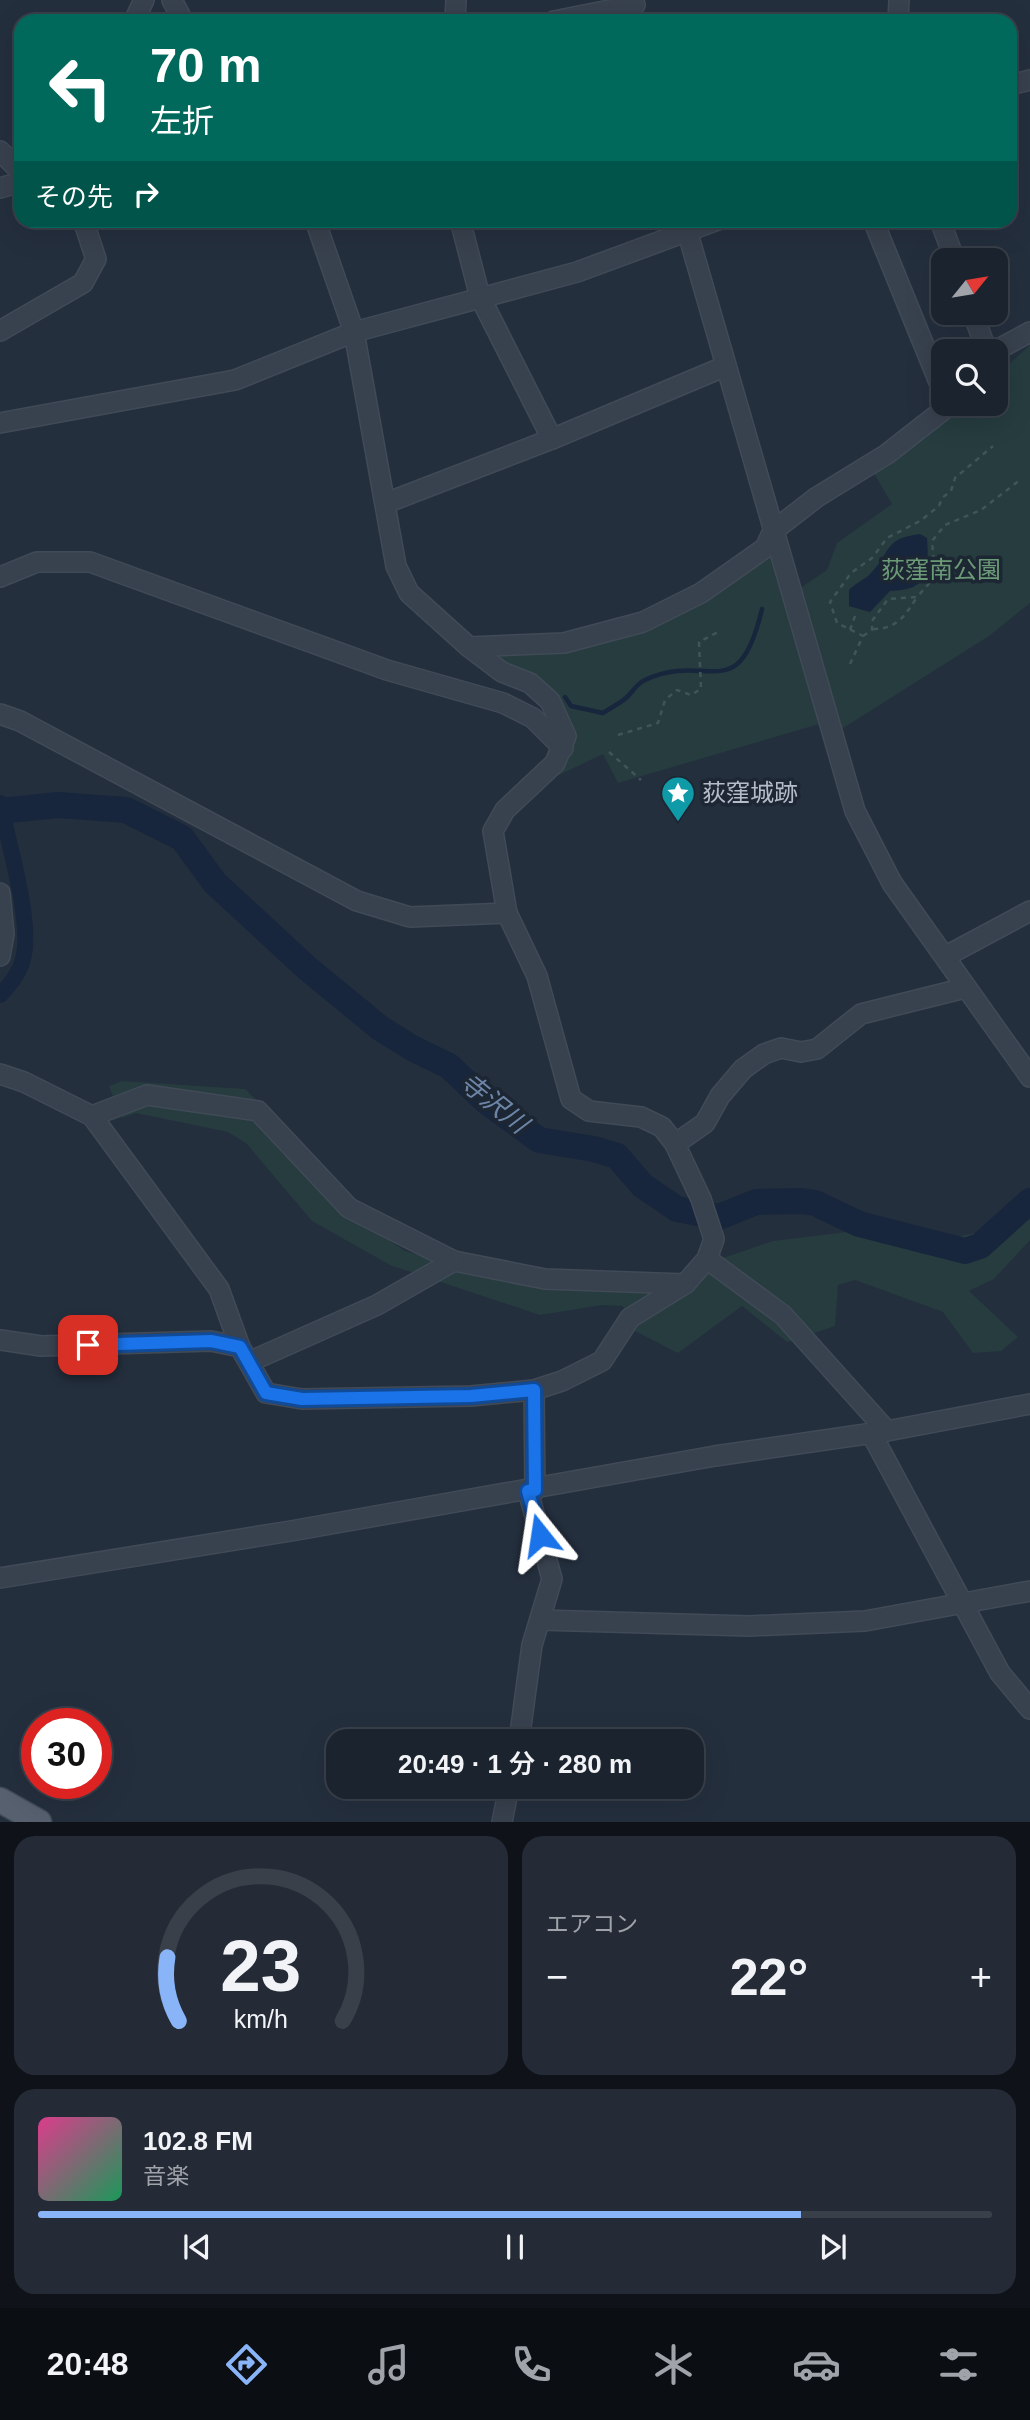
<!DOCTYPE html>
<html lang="ja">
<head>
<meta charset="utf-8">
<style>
	:root { --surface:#1b232e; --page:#242b36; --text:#f1f3f6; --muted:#a0a4aa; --line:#39404a; --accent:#8ab4f8 }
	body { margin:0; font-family:Helvetica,"Noto Sans JP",sans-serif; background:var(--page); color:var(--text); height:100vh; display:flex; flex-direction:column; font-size:26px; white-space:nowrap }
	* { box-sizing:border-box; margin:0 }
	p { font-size:23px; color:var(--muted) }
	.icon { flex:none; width:38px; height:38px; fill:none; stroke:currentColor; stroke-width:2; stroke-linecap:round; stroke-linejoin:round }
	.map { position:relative; height:1822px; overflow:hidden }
	.drawer { display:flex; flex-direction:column; gap:14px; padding:14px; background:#0f1319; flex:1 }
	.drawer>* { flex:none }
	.top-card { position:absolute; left:14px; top:14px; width:1003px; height:214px; border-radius:21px; box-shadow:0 7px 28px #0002,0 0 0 2px var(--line); background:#00695c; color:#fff; overflow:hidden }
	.needle { width:46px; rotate:60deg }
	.fabs { position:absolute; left:931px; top:248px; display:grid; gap:14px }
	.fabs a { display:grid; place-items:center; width:77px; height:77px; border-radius:14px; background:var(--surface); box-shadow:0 7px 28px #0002,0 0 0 2px var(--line); font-size:35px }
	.speed { position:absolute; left:21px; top:1708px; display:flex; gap:14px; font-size:35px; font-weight:700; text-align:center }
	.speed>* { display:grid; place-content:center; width:91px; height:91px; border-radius:50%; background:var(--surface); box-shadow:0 7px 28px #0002,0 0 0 2px var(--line); line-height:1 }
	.speed .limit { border:10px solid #d22; background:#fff; color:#111 }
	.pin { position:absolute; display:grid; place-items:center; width:60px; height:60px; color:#fff; margin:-30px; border-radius:14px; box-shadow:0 4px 10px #0006 }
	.me { position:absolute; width:77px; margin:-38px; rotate:345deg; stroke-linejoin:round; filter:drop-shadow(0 0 5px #0008) }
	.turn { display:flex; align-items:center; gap:24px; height:147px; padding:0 21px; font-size:32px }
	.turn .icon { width:91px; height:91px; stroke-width:2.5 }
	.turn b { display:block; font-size:49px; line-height:60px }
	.then { display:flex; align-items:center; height:66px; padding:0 21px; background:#0003; gap:14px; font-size:26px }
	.big { font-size:52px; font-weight:600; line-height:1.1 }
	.drawer .widget { flex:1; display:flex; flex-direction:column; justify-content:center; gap:10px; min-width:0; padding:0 24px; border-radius:21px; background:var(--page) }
	.drawer .dial { align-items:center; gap:0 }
	.dial svg { height:182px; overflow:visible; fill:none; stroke:var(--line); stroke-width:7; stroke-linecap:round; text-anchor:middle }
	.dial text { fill:var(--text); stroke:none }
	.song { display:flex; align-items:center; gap:21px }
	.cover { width:84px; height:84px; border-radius:10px; background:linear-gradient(135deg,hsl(330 70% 55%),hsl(150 70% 35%)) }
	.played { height:7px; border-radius:4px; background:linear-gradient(90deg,var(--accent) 80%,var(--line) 80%) }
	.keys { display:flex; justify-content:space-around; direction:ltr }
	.heat { display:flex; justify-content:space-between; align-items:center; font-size:38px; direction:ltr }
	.drawer .tiles { flex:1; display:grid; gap:14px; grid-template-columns:1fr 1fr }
	.widget:last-child { grid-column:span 2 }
	.trip { position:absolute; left:326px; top:1729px; width:378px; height:70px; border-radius:21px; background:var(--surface); box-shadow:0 7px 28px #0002,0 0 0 2px var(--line); font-weight:600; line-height:70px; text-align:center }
	.tabs { display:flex; height:112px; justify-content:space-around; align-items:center; background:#0b0e12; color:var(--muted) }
	.tabs .icon { width:49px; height:49px }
	.tabs .on { color:var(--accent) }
	.tabs b { font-size:32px; color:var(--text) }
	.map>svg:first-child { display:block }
	.green { fill:#263c3f }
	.water { fill:#17263c }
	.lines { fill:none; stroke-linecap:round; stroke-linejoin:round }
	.stream { stroke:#17263c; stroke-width:4.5 }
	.canal { stroke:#17263c; stroke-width:16 }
	.river { stroke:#17263c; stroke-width:26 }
	.minor-casing { stroke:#414a57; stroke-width:22 }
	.major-casing { stroke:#414a57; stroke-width:27 }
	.path { stroke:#3f5557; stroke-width:2.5; stroke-dasharray:5 5; stroke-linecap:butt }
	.minor { stroke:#38414e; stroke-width:19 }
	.major { stroke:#56606e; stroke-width:24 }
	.route-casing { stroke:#114b97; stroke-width:18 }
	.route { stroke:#1a73e8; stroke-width:12 }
	.labels { text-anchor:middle; stroke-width:7; stroke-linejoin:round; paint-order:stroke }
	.park-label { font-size:24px; fill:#6b9a76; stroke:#1d2633 }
	.poi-label { font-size:24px; fill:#b4bcc9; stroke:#1d2633; text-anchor:start }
	.water-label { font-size:26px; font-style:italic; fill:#6d86a8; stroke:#1d2633 }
</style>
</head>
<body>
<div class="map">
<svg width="1030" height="1822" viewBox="0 0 1030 1822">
	<rect width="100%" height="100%" fill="#242f3e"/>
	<g class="green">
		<path d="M1030,345V603L989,636L840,730L835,717L816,725L618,783L603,754L536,786L558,766L553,693L503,668L490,650L649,626L769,549L784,599L827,570L837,543L892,504L872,470L959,404H996V376Z"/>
		<path d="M122,1081L245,1089L316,1158L332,1202L405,1251L548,1289L679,1273L773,1241L855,1231L941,1240L986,1231L1030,1195V1240L994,1279L969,1291L1018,1337L1001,1351L973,1353L943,1312L855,1280L838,1285L835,1326L787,1342L742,1306L678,1353L631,1329L623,1306L602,1305L540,1315L390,1265L312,1221L246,1143L228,1132L136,1113L122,1118L109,1086Z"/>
	</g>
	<path class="water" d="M920,534L927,538C929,571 930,590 890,591L870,612L849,606V590C855,583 865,580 871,573C892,551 883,539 920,534Z"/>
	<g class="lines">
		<path class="stream" d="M565,697L571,706L603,713C610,708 619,704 626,698C632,693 637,683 645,680C709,650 738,710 762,609"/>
		<path class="canal" d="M0,803C8,842 33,923 23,959C20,972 9,986 0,995"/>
		<path class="river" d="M0,811L58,805L126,810L182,838L215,883L307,968L380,1028L412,1048L449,1066L486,1101L539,1140L594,1149L617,1156L643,1186L677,1209L719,1217L756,1202L802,1201L815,1203L859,1224L965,1251L980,1246L1030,1201"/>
		<g class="minor-casing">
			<g id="minor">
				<path d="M172,0L183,21"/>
				<path d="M134,21L144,0"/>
				<path d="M455,21L456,0"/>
				<path d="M554,21L635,5"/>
				<path d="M898,21L899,0"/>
				<path d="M1010,85L1030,80"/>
				<path d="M0,151L21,172"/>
				<path d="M0,188L21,182"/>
				<path d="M460,220L480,297L552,439"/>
				<path d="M684,220L855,811L892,883L1030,1077"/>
				<path d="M873,220L943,392"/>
				<path d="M940,220L955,261"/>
				<path d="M973,313L987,352"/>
				<path d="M0,331L83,283L96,259L83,220"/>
				<path d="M993,352L1030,332"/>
				<path d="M0,423L235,380L354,332L577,272L718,220"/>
				<path d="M386,503L552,439L726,366"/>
				<path d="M0,577L37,562H90L387,670L503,703L533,718L563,748"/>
				<path d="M469,647L564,643L643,622L701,593L765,548L773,531L817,497L887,454L951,404"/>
				<path d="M0,714L20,721L357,901L410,917L507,913"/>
				<path d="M0,893L4,934L0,956"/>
				<path d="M946,956L1030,911"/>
				<path d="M0,1074L24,1082L92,1116L219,1289L240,1347L266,1393L302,1399L471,1396L534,1390L562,1381L602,1361L630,1318L685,1284L707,1259L714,1239L701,1199L675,1144L662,1127L641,1117L589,1111L571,1099L537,976L507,913L493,831L505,810L555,763L566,736L550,701L530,683L502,672L469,647L409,593L396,566L354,332L315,220"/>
				<path d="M92,1116L147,1095L258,1111L349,1208L454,1261L545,1279L685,1284"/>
				<path d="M675,1144L705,1123L720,1096L743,1069L764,1054L781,1048L801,1052L817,1049L861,1014L965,988"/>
				<path d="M707,1259L783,1315L887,1431"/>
				<path d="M0,1340L41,1346L211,1341L240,1347"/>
				<path d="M249,1362L377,1305L454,1261"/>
				<path d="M534,1390L535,1490"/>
				<path d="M871,1433L1000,1673L1030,1709"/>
				<path d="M0,1578L291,1531L715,1456L887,1431L1030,1404"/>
				<path d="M540,1620L749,1626L865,1621L1030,1591"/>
				<path d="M519,1741L532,1645L552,1579L528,1491"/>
				<path d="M502,1822L509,1787"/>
			</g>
		</g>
		<g class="major-casing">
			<path id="major" d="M0,1800L39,1822"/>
		</g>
		<g class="path">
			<path d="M873,629C897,629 905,616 917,597"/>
			<path d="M850,630L856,613"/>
			<path d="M863,636L872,630V621L888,599L917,597L935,577L932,541L945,525L981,510L1020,480"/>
			<path d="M850,664L863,636L837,623L830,602L851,573L872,558L887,538L920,521L939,506L942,498L951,491L955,478L993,446"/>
			<path d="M618,735L658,723L665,700L677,690L691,695L701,689L699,642L718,632"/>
			<path d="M609,752L641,780"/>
		</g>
		<use href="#minor" class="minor"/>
		<use href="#major" class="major"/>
	</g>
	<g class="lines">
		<g class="route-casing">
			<path id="route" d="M88,1345L211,1341L240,1347L266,1393L302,1399L471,1396L534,1390L535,1490L528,1491L540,1535"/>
		</g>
		<use href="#route" class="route"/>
	</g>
	<defs>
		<g id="sight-pin" transform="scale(1.75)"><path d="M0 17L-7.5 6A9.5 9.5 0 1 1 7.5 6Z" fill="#0f9aa8" stroke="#1d2633"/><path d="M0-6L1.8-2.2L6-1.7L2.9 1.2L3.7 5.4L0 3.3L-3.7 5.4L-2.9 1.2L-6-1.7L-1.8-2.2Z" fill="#fff"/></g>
	</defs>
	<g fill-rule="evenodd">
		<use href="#sight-pin" x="678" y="793"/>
	</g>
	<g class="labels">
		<g class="park-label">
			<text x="941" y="578">荻窪南公園</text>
		</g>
		<g class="poi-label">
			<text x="702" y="801">荻窪城跡</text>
		</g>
		<g class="water-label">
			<text transform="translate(494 1103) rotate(39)" y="9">寺沢川</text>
		</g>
	</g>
</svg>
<div class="fabs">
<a><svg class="needle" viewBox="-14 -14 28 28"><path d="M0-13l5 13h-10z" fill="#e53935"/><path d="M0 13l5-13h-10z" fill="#a0a4aa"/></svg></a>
<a><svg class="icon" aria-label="search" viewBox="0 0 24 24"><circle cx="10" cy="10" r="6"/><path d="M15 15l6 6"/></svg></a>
</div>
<div class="speed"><div class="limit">30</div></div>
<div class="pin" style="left:88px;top:1345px;background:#d93025"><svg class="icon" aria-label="arrive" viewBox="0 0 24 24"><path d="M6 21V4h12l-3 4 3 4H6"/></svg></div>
<svg class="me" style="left:540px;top:1535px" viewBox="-20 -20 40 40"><path d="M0-17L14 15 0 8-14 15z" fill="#1a73e8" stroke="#fff" stroke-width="4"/></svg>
<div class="trip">20:49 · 1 分 · 280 m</div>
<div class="top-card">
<div class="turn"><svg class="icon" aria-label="left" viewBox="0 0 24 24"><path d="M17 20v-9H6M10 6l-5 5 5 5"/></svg><div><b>70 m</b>左折</div></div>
<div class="then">その先<svg class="icon" aria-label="right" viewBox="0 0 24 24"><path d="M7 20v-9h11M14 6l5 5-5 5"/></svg></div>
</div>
</div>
<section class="drawer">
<div class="tiles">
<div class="widget dial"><svg viewBox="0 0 100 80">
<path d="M14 69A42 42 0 1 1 86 69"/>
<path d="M14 69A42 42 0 0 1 9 41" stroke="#8ab4f8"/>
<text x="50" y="56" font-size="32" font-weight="700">23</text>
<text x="50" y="72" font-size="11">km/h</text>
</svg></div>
<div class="widget"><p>エアコン</p>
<div class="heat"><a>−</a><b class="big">22°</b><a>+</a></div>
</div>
<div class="widget">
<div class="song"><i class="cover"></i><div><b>102.8 FM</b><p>音楽</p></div></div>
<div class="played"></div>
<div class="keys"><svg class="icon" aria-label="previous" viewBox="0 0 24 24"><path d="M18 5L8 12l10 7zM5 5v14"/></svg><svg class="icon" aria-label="pause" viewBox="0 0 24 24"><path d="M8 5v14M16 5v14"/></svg><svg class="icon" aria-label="next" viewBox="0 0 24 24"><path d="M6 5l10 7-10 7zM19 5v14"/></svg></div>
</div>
</div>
</section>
<nav class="tabs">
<b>20:48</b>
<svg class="icon on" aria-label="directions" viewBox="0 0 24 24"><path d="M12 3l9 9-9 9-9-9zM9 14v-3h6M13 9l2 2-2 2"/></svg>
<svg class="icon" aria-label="music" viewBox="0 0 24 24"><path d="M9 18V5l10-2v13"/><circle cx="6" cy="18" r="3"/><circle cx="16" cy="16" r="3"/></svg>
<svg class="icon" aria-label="phone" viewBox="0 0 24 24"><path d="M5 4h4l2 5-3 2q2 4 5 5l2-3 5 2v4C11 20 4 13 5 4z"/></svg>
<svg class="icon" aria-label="climate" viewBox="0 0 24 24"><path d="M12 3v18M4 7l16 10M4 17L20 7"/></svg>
<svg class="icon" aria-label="car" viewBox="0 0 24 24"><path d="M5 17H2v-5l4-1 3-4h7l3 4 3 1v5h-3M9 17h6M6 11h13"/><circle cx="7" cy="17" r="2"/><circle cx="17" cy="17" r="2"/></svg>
<svg class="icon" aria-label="filters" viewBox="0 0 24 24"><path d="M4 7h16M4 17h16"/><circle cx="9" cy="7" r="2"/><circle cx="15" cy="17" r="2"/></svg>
</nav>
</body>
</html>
